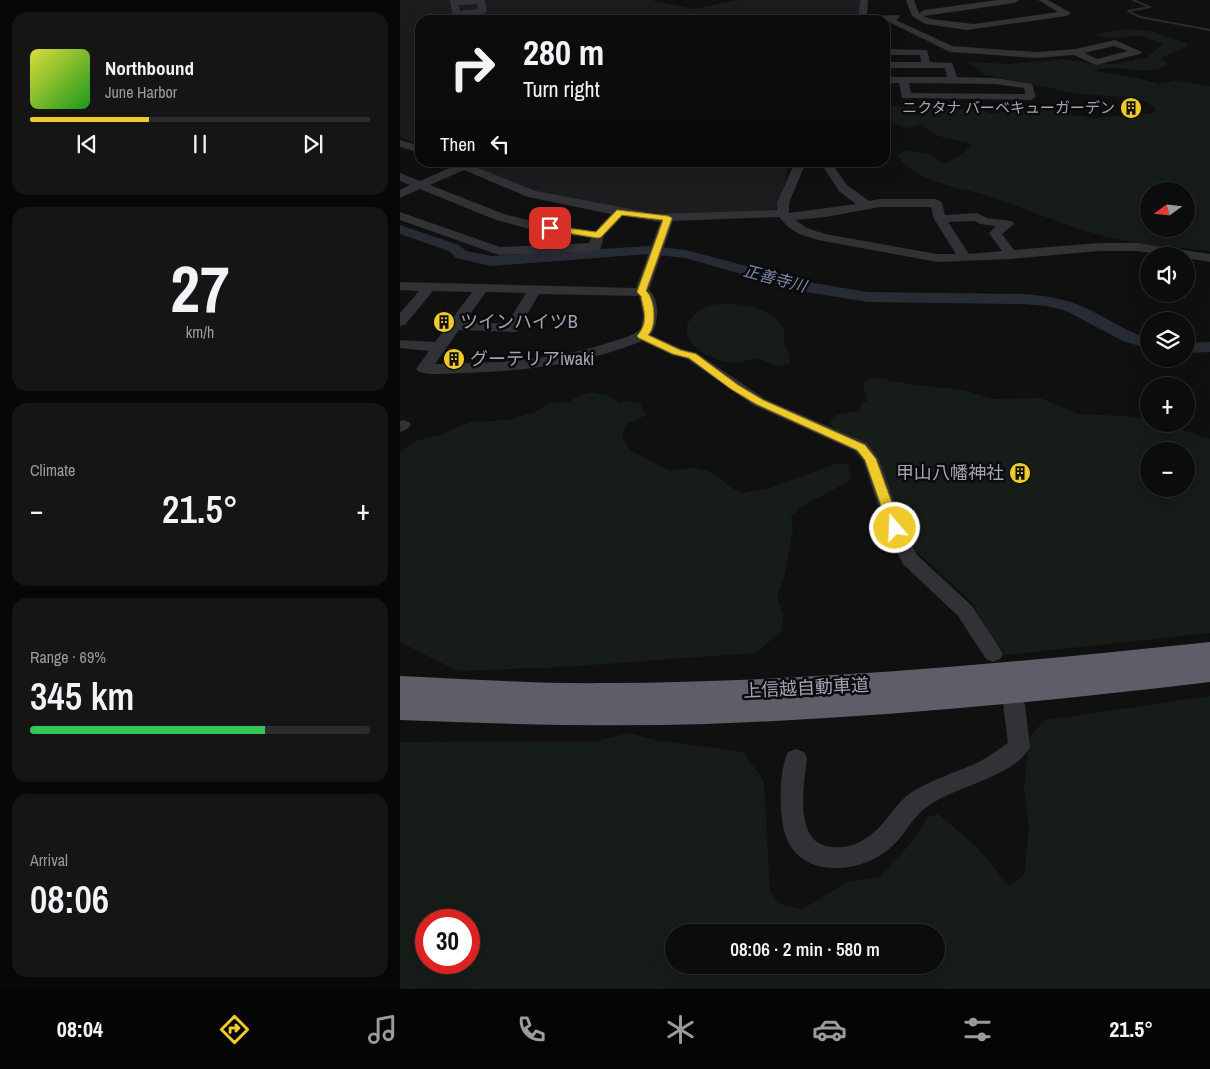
<!DOCTYPE html>
<html lang="en">
<head>
<meta charset="utf-8">
<style>
	:root { --surface:#0c0c0d; --page:#151516; --text:#f1f3f6; --muted:#9a9b9d; --line:#2c2c2e; --accent:#efca2a }
	body { margin:0; font-family:"Archivo Narrow","Noto Sans JP",sans-serif; background:var(--page); color:var(--text); height:100vh; display:flex; flex-direction:column; font-size:19px; white-space:nowrap }
	* { box-sizing:border-box; margin:0 }
	p { font-size:16px; color:var(--muted) }
	.icon { flex:none; width:28px; height:28px; fill:none; stroke:currentColor; stroke-width:2; stroke-linecap:round; stroke-linejoin:round }
	.map { position:relative; flex:1; overflow:hidden }
	.drawer { display:flex; flex-direction:column; gap:12px; padding:12px; background:#070707; width:400px }
	.drawer>* { flex:none }
	.top-card { position:absolute; left:15px; top:15px; width:475px; height:152px; border-radius:15px; box-shadow:0 5px 20px #0002,0 0 0 1px var(--line); background:#0c0c0d; color:var(--text); overflow:hidden }
	.needle { width:32px; rotate:255deg }
	.fabs { position:absolute; left:740px; top:182px; display:grid; gap:10px }
	.fabs a { display:grid; place-items:center; width:55px; height:55px; border-radius:50%; background:var(--surface); box-shadow:0 5px 20px #0002,0 0 0 1px var(--line); font-size:25px }
	.speed { position:absolute; left:15px; top:909px; display:flex; gap:10px; font-size:25px; font-weight:700; text-align:center }
	.speed>* { display:grid; place-content:center; width:65px; height:65px; border-radius:50%; background:var(--surface); box-shadow:0 5px 20px #0002,0 0 0 1px var(--line); line-height:1 }
	.speed .limit { border:8px solid #d22; background:#fff; color:#111 }
	.pin { position:absolute; display:grid; place-items:center; width:42px; height:42px; color:#fff; margin:-21px; border-radius:10px; box-shadow:0 2px 8px #0006 }
	.me { position:absolute; width:55px; margin:-28px; rotate:341deg; stroke-linejoin:round; filter:drop-shadow(0 0 4px #0008) }
	.turn { display:flex; align-items:center; gap:18px; height:105px; padding:0 25px; font-size:22px }
	.turn .icon { width:65px; height:65px; stroke-width:2.5 }
	.turn b { display:block; font-size:35px; line-height:42px }
	.then { display:flex; align-items:center; height:48px; padding:0 25px; background:#0003; gap:10px; font-size:19px }
	.big { font-size:38px; font-weight:600; line-height:1.1 }
	.drawer .card { flex:1; display:flex; flex-direction:column; justify-content:center; gap:8px; min-width:0; padding:0 18px; border-radius:15px; background:var(--page) }
	.drawer .dial { align-items:center; gap:0 }
	.dial b { font-size:65px; line-height:1 }
	.song { display:flex; align-items:center; gap:15px }
	.cover { width:60px; height:60px; border-radius:8px; background:linear-gradient(135deg,hsl(60 70% 55%),hsl(120 70% 35%)) }
	.played { height:5px; border-radius:2px; background:linear-gradient(90deg,var(--accent) 35%,var(--line) 35%) }
	.keys { display:flex; justify-content:space-around; direction:ltr }
	.heat { display:flex; justify-content:space-between; align-items:center; font-size:28px; direction:ltr }
	.charge { height:8px; border-radius:4px; background:linear-gradient(90deg,#34c759 69%,var(--line) 0) }
	.trip { position:absolute; left:265px; top:924px; width:280px; height:50px; border-radius:25px; background:var(--surface); box-shadow:0 5px 20px #0002,0 0 0 1px var(--line); font-weight:600; line-height:50px; text-align:center }
	.menu { display:flex; height:80px; justify-content:space-around; align-items:center; background:#050505; color:var(--muted) }
	.menu .icon { width:35px; height:35px }
	.menu .on { color:var(--accent) }
	.menu b { font-size:22px; color:var(--text) }
	main { display:flex; flex:1; min-height:0 }
	.map>svg:first-child { display:block }
	.built { fill:#1c1c1e }
	.green { fill:#161c18; fill-rule:evenodd }
	.lines { fill:none; stroke-linecap:round; stroke-linejoin:round }
	.stream { stroke:#272c34; stroke-width:2 }
	.river { fill:#272c34; fill-rule:evenodd }
	.minor { fill:#313136; fill-rule:evenodd }
	.highway { fill:#5d5e67; fill-rule:evenodd }
	.route { fill:#efca2a; stroke:#9b831b }
	.labels { text-anchor:middle; stroke-width:5; stroke-linejoin:round; paint-order:stroke }
	.far-poi-label { font-size:15px; fill:#a1a4b2; stroke:#0b0b0c; text-anchor:end }
	.far-water-label { font-size:16px; font-style:italic; fill:#778cae; stroke:#0b0b0c }
	.poi-label { font-size:18px; fill:#a1a4b2; stroke:#0b0b0c; text-anchor:start }
	.street-label { font-size:18px; fill:#a1a4b2; stroke:#0b0b0c }
</style>
</head>
<body>
<main>
<section class="drawer">
<div class="card">
<div class="song"><i class="cover"></i><div><b>Northbound</b><p>June Harbor</p></div></div>
<div class="played"></div>
<div class="keys"><svg class="icon" aria-label="previous" viewBox="0 0 24 24"><path d="M18 5L8 12l10 7zM5 5v14"/></svg><svg class="icon" aria-label="pause" viewBox="0 0 24 24"><path d="M8 5v14M16 5v14"/></svg><svg class="icon" aria-label="next" viewBox="0 0 24 24"><path d="M6 5l10 7-10 7zM19 5v14"/></svg></div>
</div>
<div class="card dial"><b>27</b><p>km/h</p></div>
<div class="card"><p>Climate</p>
<div class="heat"><a>−</a><b class="big">21.5°</b><a>+</a></div>
</div>
<div class="card"><p>Range · 69%</p><b class="big">345 km</b><div class="charge"></div></div>
<div class="card"><p>Arrival</p><b class="big">08:06</b></div>
</section>
<div class="map">
<svg width="810" height="989" viewBox="0 0 810 989">
	<rect width="100%" height="100%" fill="#101011"/>
	<g class="built">
		<path d="M0,0H251L294,9L338,0H459L461,5L455,20H20V146L0,137Z"/>
		<path d="M55,163H391L388,166L383,194L375,210L266,216L142,193Z"/>
	</g>
	<g class="green">
		<path d="M723,29L752,31L788,44L786,47L761,58L769,64C744,79 715,61 695,71L738,78L759,84L777,80L810,86V251C774,247 739,245 704,236C664,226 625,208 585,195C552,185 521,184 497,156L504,150L529,154L545,164L562,154L572,144C554,139 534,139 522,124L507,128L485,122V106C503,106 522,104 540,106C549,107 558,110 567,110C571,110 574,107 578,108C584,110 587,115 596,113C610,110 648,99 659,113L695,118L734,114H752L755,108L744,101L729,97L680,94L585,75L568,62L611,64L662,59L688,63L714,64L746,58L763,44L740,36L708,38L693,35ZM749,191H786V229H749Z"/>
		<path d="M329,303C351,306 375,310 385,331C381,344 390,351 390,363C373,371 368,359 353,359C347,360 340,363 334,363C326,363 318,360 311,357C285,345 275,322 306,307C313,304 322,304 329,303Z"/>
		<path d="M478,378L516,385L563,390L594,399L640,398L679,414L725,416L749,420V424H764L810,439V633L606,655L587,633L572,602L486,524L473,492V486L466,466L455,454L448,437L433,428L430,421L436,415L459,411L461,405L467,400L463,383L468,379ZM749,451H786V489H749Z"/>
		<path d="M193,392L208,396L220,403L226,401L240,404L246,415L227,424L222,437L230,450L269,471L294,467L309,471L335,490L344,493L369,488L438,463L448,465L451,480L401,507L391,516L393,529L390,545L385,573L377,597L384,616L381,632L355,653L164,667L58,671L0,642V452L15,441L43,434L70,422L108,420L134,412L150,403L169,402L180,395Z"/>
		<path d="M810,696V989H0V742L197,741L229,733L255,740L343,752L364,781L370,891L379,904L403,909L447,882L479,877L510,844L528,817L538,814L577,847L609,886L624,875L629,830L624,787L629,737L645,720ZM26,920H69V962H26ZM274,932H536V965H274Z"/>
	</g>
	<g class="lines">
		<path class="stream" d="M733,0L750,7L728,11L740,17L810,30"/>
		<g class="river">
			<path d="M0,225L59,245L66,251L91,256L248,246L286,250L407,282L468,292L622,294C641,295 661,298 679,305C703,315 724,331 749,339V349L723,341L666,311L647,306L622,304L468,302L406,292L285,258L248,254L91,266L56,258L49,251L0,234Z"/>
			<path d="M810,342V352L786,353V343Z"/>
		</g>
		<g class="minor">
			<path d="M50,0H85L87,11L83,14L53,16ZM77,4L78,9L60,11L59,5Z"/>
			<path d="M460,0H468L467,16L499,15L500,17L496,20L552,46L637,52L675,49L715,40L742,52L740,54L696,65L674,55L637,58L550,52L485,20H458ZM714,46L728,51L697,59L684,53Z"/>
			<path d="M506,0H514L519,13H520L524,10L597,0H619L615,3L524,16L530,19L574,24L658,12L638,0H648L671,13L667,16L567,30L525,24L512,16Z"/>
			<path d="M485,49L527,50L530,62L552,63L557,77L595,78L632,84L636,97L631,100L502,98L499,83H485V77H547L545,68H485V62H521L520,55H485ZM509,83L595,84L624,88L625,94L511,93Z"/>
			<path d="M0,140L20,146V153L0,147Z"/>
			<path d="M48,162L68,164L136,191L257,214L377,210V203L395,162H406L389,203V213L456,204L439,191L424,168L408,162L432,164L447,185L469,201L480,199H536L542,203L545,215L577,213L587,218L612,221L614,224L602,234L614,250L699,243H737L810,254V262L786,258V256H772L737,251H699L611,259L537,262L418,240L399,234L388,227L379,217L273,221L249,290C260,298 259,324 251,335L282,349L297,353L365,399L467,443L479,459L504,529L517,555L572,606L600,649L603,654L600,659L593,662L586,659L558,616L503,564L486,529L463,460L455,451L353,405L287,359L272,355L242,341C185,364 125,371 65,373C50,373 33,376 19,372L16,369L29,351L0,348V340L35,342L72,292L33,291L5,325L0,326V313L19,291L0,290V282L236,288L260,222L223,216L204,236L200,250L195,251L99,255L0,220V212L100,247L189,243L191,238L134,230L96,220L20,189L0,198V190L10,185L0,181V173L20,181L54,166ZM64,170L128,197L211,214L195,231L135,222L104,214L30,185ZM480,207H531L534,219L556,254H537L425,234L407,228L395,220L426,217ZM575,221L580,224L596,226L589,233L602,251L569,254L548,222ZM86,292L126,293L107,324L65,321ZM139,294L239,296L243,315L241,328C234,336 223,338 214,341C155,361 96,363 35,364L59,330L117,332Z"/>
			<path d="M3,420L9,422L11,425L6,430L0,432V421Z"/>
			<path d="M614,696L622,698L625,704L630,747C616,775 559,786 533,803C518,811 510,825 500,838C480,862 448,873 418,866C400,861 388,848 384,830C379,809 379,770 388,752L396,749L404,752L407,758C404,786 392,847 435,847C450,848 461,843 473,833C488,821 496,802 512,792C531,780 552,774 572,765C585,760 596,751 608,743L603,704L606,698Z"/>
		</g>
		<path class="highway" d="M810,642V682C642,702 475,718 306,724C204,727 102,724 0,720V676C69,679 139,684 208,683C409,682 610,663 810,642Z"/>
	</g>
	<path class="route" d="M217,210L268,216L272,218L246,291C255,298 257,327 248,335L280,350L296,354L338,385L363,400L465,445L476,459L501,528L499,531L495,532L489,528L465,460L457,450L356,404L331,389L289,358L273,354L239,338L237,336C249,322 244,312 241,296L237,292L263,220L222,215L201,237L198,238L150,230L146,228L150,226L196,232Z"/>
	<defs>
		<g id="building-disc" transform="scale(1.125)"><circle r="9.5" fill="#efca2a" stroke="#0b0b0c"/><path d="M-4-6H4V6H1V3H-1V6H-4ZM-2.5-4.3h1.7v1.8h-1.7ZM.8-4.3h1.7v1.8H.8ZM-2.5-1h1.7V.8h-1.7ZM.8-1h1.7V.8H.8Z" fill="#111"/></g>
	</defs>
	<g fill-rule="evenodd">
		<use href="#building-disc" x="731" y="108"/>
		<use href="#building-disc" x="44" y="322"/>
		<use href="#building-disc" x="54" y="359"/>
		<use href="#building-disc" x="620" y="473"/>
	</g>
	<g class="labels">
		<g class="far-poi-label">
			<text x="715" y="113">ニクタナ バーベキューガーデン</text>
		</g>
		<g class="far-water-label">
			<text transform="translate(375 278) rotate(15)" y="6">正善寺川</text>
		</g>
		<g class="poi-label">
			<text x="60" y="328">ツインハイツB</text>
			<text x="70" y="365">グーテリアiwaki</text>
			<text x="604" y="479" text-anchor="end">甲山八幡神社</text>
		</g>
		<g class="street-label">
			<text transform="translate(406 688) rotate(-3)" y="6">上信越自動車道</text>
		</g>
	</g>
</svg>
<div class="fabs">
<a><svg class="needle" viewBox="-14 -14 28 28"><path d="M0-13l5 13h-10z" fill="#e53935"/><path d="M0 13l5-13h-10z" fill="#9a9b9d"/></svg></a>
<a><svg class="icon" aria-label="sound" viewBox="0 0 24 24"><path d="M4 9h4l5-4v14l-5-4H4zM17 9q2 3 0 6"/></svg></a>
<a><svg class="icon" aria-label="layers" viewBox="0 0 24 24"><path d="M12 4l9 5-9 5-9-5zM3 14l9 5 9-5"/></svg></a>
<a>+</a>
<a>−</a>
</div>
<div class="speed"><div class="limit">30</div></div>
<div class="pin" style="left:150px;top:228px;background:#d93025"><svg class="icon" aria-label="arrive" viewBox="0 0 24 24"><path d="M6 21V4h12l-3 4 3 4H6"/></svg></div>
<svg class="me" style="left:495px;top:528px" viewBox="-20 -20 40 40"><circle r="17" fill="#efca2a" stroke="#fff" stroke-width="3"/><path d="M0-11L8 9 0 5-8 9z" fill="#fff"/></svg>
<div class="trip">08:06 · 2 min · 580 m</div>
<div class="top-card">
<div class="turn"><svg class="icon" aria-label="right" viewBox="0 0 24 24"><path d="M7 20v-9h11M14 6l5 5-5 5"/></svg><div><b>280 m</b>Turn right</div></div>
<div class="then">Then<svg class="icon" aria-label="left" viewBox="0 0 24 24"><path d="M17 20v-9H6M10 6l-5 5 5 5"/></svg></div>
</div>
</div>
</main>
<nav class="menu">
<b>08:04</b>
<svg class="icon on" aria-label="directions" viewBox="0 0 24 24"><path d="M12 3l9 9-9 9-9-9zM9 14v-3h6M13 9l2 2-2 2"/></svg>
<svg class="icon" aria-label="music" viewBox="0 0 24 24"><path d="M9 18V5l10-2v13"/><circle cx="6" cy="18" r="3"/><circle cx="16" cy="16" r="3"/></svg>
<svg class="icon" aria-label="phone" viewBox="0 0 24 24"><path d="M5 4h4l2 5-3 2q2 4 5 5l2-3 5 2v4C11 20 4 13 5 4z"/></svg>
<svg class="icon" aria-label="climate" viewBox="0 0 24 24"><path d="M12 3v18M4 7l16 10M4 17L20 7"/></svg>
<svg class="icon" aria-label="car" viewBox="0 0 24 24"><path d="M5 17H2v-5l4-1 3-4h7l3 4 3 1v5h-3M9 17h6M6 11h13"/><circle cx="7" cy="17" r="2"/><circle cx="17" cy="17" r="2"/></svg>
<svg class="icon" aria-label="filters" viewBox="0 0 24 24"><path d="M4 7h16M4 17h16"/><circle cx="9" cy="7" r="2"/><circle cx="15" cy="17" r="2"/></svg>
<b>21.5°</b>
</nav>
</body>
</html>
